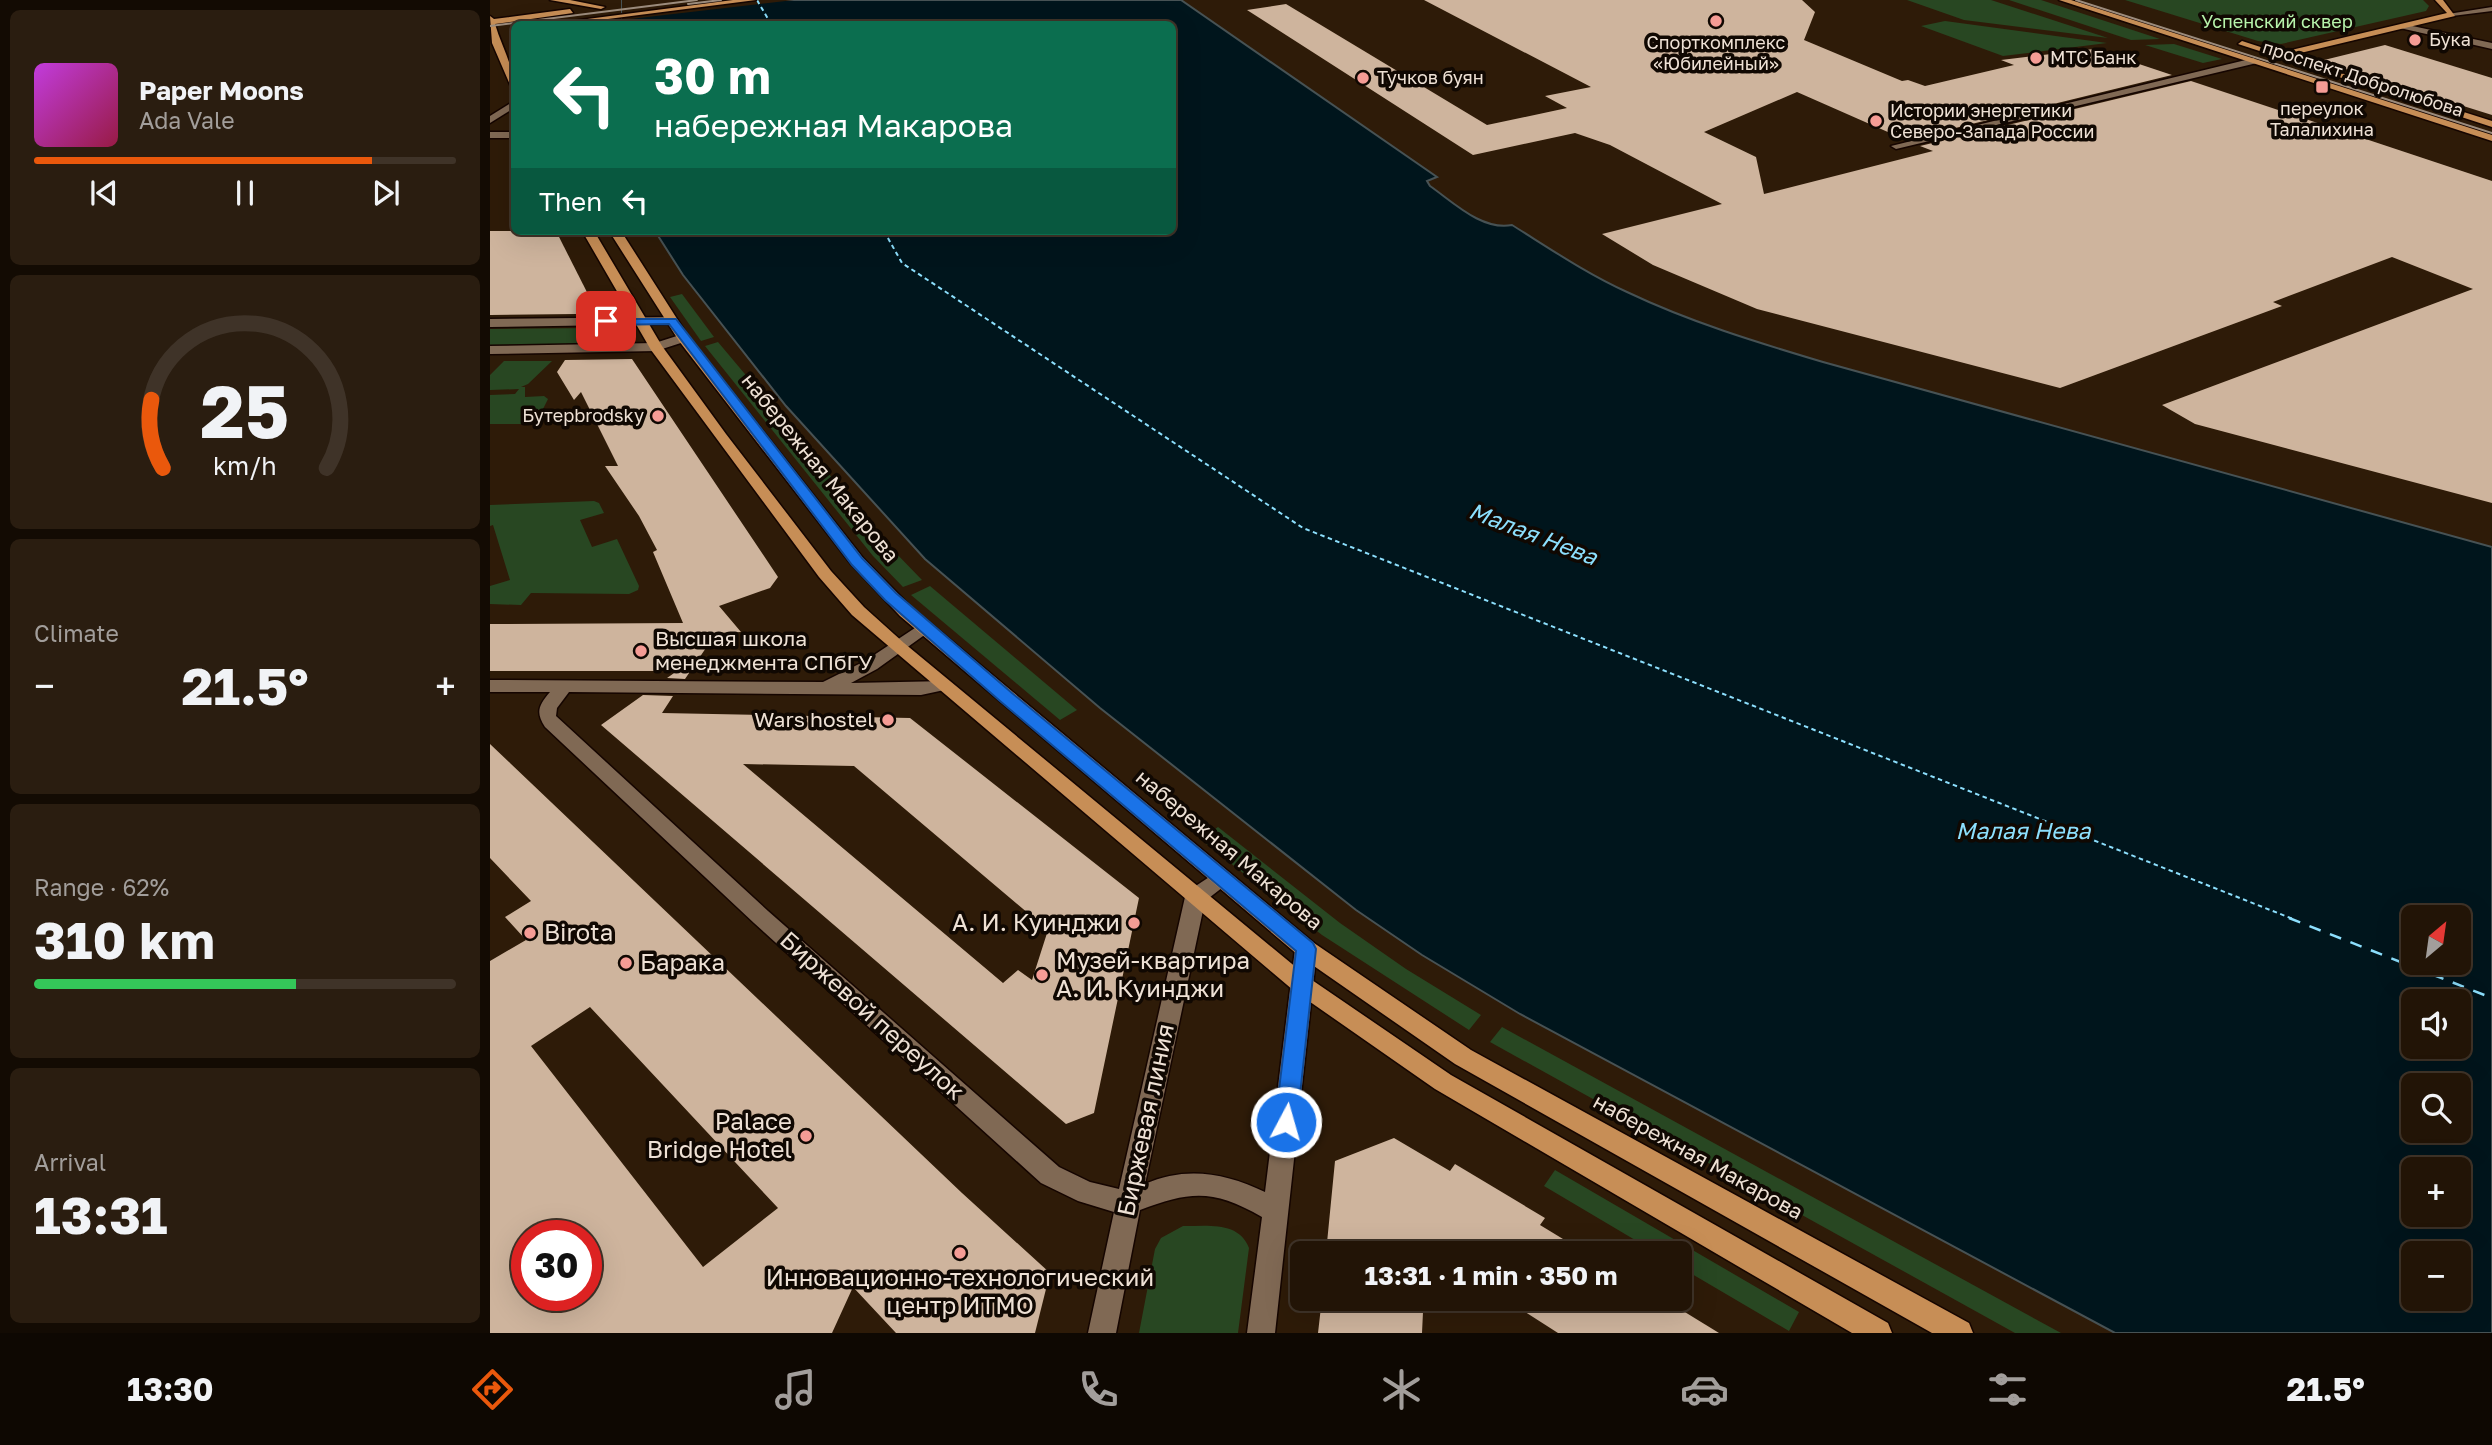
<!DOCTYPE html>
<html lang="en">
<head>
<meta charset="utf-8">
<style>
	:root { --surface:#221406; --page:#2a1d10; --text:#f1f3f6; --muted:#a29e9b; --line:#3f3328; --accent:#ea580c }
	body { margin:0; font-family:"Golos Text",sans-serif; background:var(--page); color:var(--text); height:100vh; display:flex; flex-direction:column; font-size:26px; white-space:nowrap }
	* { box-sizing:border-box; margin:0 }
	p { font-size:23px; color:var(--muted) }
	.icon { flex:none; width:38px; height:38px; fill:none; stroke:currentColor; stroke-width:2; stroke-linecap:round; stroke-linejoin:round }
	.map { position:relative; flex:1; overflow:hidden }
	.details { display:flex; flex-direction:column; gap:10px; padding:10px; background:#130b03; width:490px }
	.details>* { flex:none }
	.guide { position:absolute; left:21px; top:21px; width:665px; height:214px; border-radius:10px; box-shadow:0 7px 28px #0002,0 0 0 2px var(--line); background:#0b6e4f; color:#fff; overflow:hidden }
	.needle { width:46px; rotate:29deg }
	.tools { position:absolute; left:1911px; top:905px; display:grid; gap:14px }
	.tools a { display:grid; place-items:center; width:70px; height:70px; border-radius:10px; background:var(--surface); box-shadow:0 7px 28px #0002,0 0 0 2px var(--line); font-size:35px }
	.speed { position:absolute; left:21px; top:1220px; display:flex; gap:14px; font-size:35px; font-weight:700; text-align:center }
	.speed>* { display:grid; place-content:center; width:91px; height:91px; border-radius:50%; background:var(--surface); box-shadow:0 7px 28px #0002,0 0 0 2px var(--line); line-height:1 }
	.speed .limit { border:10px solid #d22; background:#fff; color:#111 }
	.pin { position:absolute; display:grid; place-items:center; width:60px; height:60px; color:#fff; margin:-30px; border-radius:14px; box-shadow:0 4px 10px #0006 }
	.me { position:absolute; width:77px; margin:-38px; rotate:6deg; stroke-linejoin:round; filter:drop-shadow(0 0 5px #0008) }
	.turn { display:flex; align-items:center; gap:24px; height:147px; padding:0 28px; font-size:32px }
	.turn .icon { width:91px; height:91px; stroke-width:2.5 }
	.turn b { display:block; font-size:49px; line-height:60px }
	.then { display:flex; align-items:center; height:66px; padding:0 28px; background:#0003; gap:14px; font-size:26px }
	.big { font-size:52px; font-weight:700; line-height:1.1 }
	.details .tile { flex:1; display:flex; flex-direction:column; justify-content:center; gap:10px; min-width:0; padding:0 24px; border-radius:10px; background:var(--page) }
	.details .dial { align-items:center; gap:0 }
	.dial svg { height:182px; overflow:visible; fill:none; stroke:var(--line); stroke-width:7; stroke-linecap:round; text-anchor:middle }
	.dial text { fill:var(--text); stroke:none }
	.song { display:flex; align-items:center; gap:21px }
	.cover { width:84px; height:84px; border-radius:10px; background:linear-gradient(135deg,hsl(290 70% 55%),hsl(340 70% 35%)) }
	.played { height:7px; border-radius:4px; background:linear-gradient(90deg,var(--accent) 80%,var(--line) 80%) }
	.keys { display:flex; justify-content:space-around; direction:ltr }
	.heat { display:flex; justify-content:space-between; align-items:center; font-size:38px; direction:ltr }
	.charge { height:10px; border-radius:5px; background:linear-gradient(90deg,#34c759 62%,var(--line) 0) }
	.trip { position:absolute; left:800px; top:1241px; width:402px; height:70px; border-radius:10px; background:var(--surface); box-shadow:0 7px 28px #0002,0 0 0 2px var(--line); font-weight:700; line-height:70px; text-align:center }
	.menu { display:flex; height:112px; justify-content:space-around; align-items:center; background:#0e0802; color:var(--muted) }
	.menu .icon { width:49px; height:49px }
	.menu .on { color:var(--accent) }
	.menu b { font-size:32px; color:var(--text) }
	main { display:flex; flex:1; min-height:0 }
	.map>svg:first-child { display:block }
	.green { fill:#284722 }
	.water { fill:#00151c; stroke:#475254; stroke-width:2; fill-rule:evenodd }
	.pier { fill:#2e1b08 }
	.lines { fill:none; stroke-linecap:round; stroke-linejoin:round }
	.ferry-far1 { stroke:#8cdffd; stroke-width:2; stroke-dasharray:4.5 3.5; stroke-linecap:butt }
	.ferry { stroke:#8cdffd; stroke-width:2.5; stroke-dasharray:12 10; stroke-linecap:butt }
	.building { fill:#ceb49d; fill-rule:evenodd }
	.minor-casing { stroke:#150500; stroke-width:3 }
	.major-casing { stroke:#150500; stroke-width:3 }
	.minor { fill:#806954; fill-rule:evenodd }
	.major { fill:#c78e56; fill-rule:evenodd }
	.tram { stroke:#9c8c7d; stroke-width:2 }
	.route { fill:#1a73e8; stroke:#114b97; stroke-width:2 }
	.poi-dot { fill:#f59c95; stroke:#100802; stroke-width:2.5 }
	.labels { text-anchor:middle; stroke-width:7; stroke-linejoin:round; paint-order:stroke }
	.far-park-label { font-size:18px; fill:#b7f3ab; stroke:#100802 }
	.far-poi-label { font-size:18px; fill:#eee1d5; stroke:#100802; text-anchor:start }
	.far-street-label { font-size:18px; fill:#eee1d5; stroke:#100802 }
	.street-label { font-size:21px; fill:#eee1d5; stroke:#100802 }
	.poi-label { font-size:21px; fill:#eee1d5; stroke:#100802; text-anchor:start }
	.water-label { font-size:23px; font-style:italic; fill:#8cdffd; stroke:#100802 }
	.near-poi-label { font-size:24px; fill:#eee1d5; stroke:#100802; text-anchor:start }
	.near-street-label { font-size:24px; fill:#eee1d5; stroke:#100802 }
</style>
</head>
<body>
<main>
<section class="details">
<div class="tile">
<div class="song"><i class="cover"></i><div><b>Paper Moons</b><p>Ada Vale</p></div></div>
<div class="played"></div>
<div class="keys"><svg class="icon" aria-label="previous" viewBox="0 0 24 24"><path d="M18 5L8 12l10 7zM5 5v14"/></svg><svg class="icon" aria-label="pause" viewBox="0 0 24 24"><path d="M8 5v14M16 5v14"/></svg><svg class="icon" aria-label="next" viewBox="0 0 24 24"><path d="M6 5l10 7-10 7zM19 5v14"/></svg></div>
</div>
<div class="tile dial"><svg viewBox="0 0 100 80">
<path d="M14 69A42 42 0 1 1 86 69"/>
<path d="M14 69A42 42 0 0 1 9 39" stroke="#ea580c"/>
<text x="50" y="56" font-size="32" font-weight="700">25</text>
<text x="50" y="72" font-size="11">km/h</text>
</svg></div>
<div class="tile"><p>Climate</p>
<div class="heat"><a>−</a><b class="big">21.5°</b><a>+</a></div>
</div>
<div class="tile"><p>Range · 62%</p><b class="big">310 km</b><div class="charge"></div></div>
<div class="tile"><p>Arrival</p><b class="big">13:31</b></div>
</section>
<div class="map">
<svg width="2002" height="1333" viewBox="0 0 2002 1333">
	<rect width="100%" height="100%" fill="#2e1b08"/>
	<g class="green">
		<path d="M1417,0H1501L1618,38L1474,20Z"/>
		<path d="M1519,0H1551L1670,39L1641,40Z"/>
		<path d="M1635,0H1933L1939,6L1936,11L1791,44L1768,41Z"/>
		<path d="M1455,21L1617,43L1513,56L1431,26Z"/>
		<path d="M1684,44L1732,59L1713,63L1655,45Z"/>
		<path d="M192,294L224,337L211,341L180,297Z"/>
		<path d="M108,328L112,344L0,345V329Z"/>
		<path d="M228,342L402,549L432,580L413,587L383,556L215,346Z"/>
		<path d="M14,361H62L38,384L31,387H35V397L54,396L58,399L47,421L42,424H0V395L25,394L29,389L0,390V375Z"/>
		<path d="M104,501L109,503L114,513L90,520L102,547L127,539L149,586L148,590L139,594L41,593L31,605L0,604V586L20,580L3,525L0,526V505Z"/>
		<path d="M440,586L587,710L570,720L421,595Z"/>
		<path d="M728,827L850,923L916,969L991,1015L979,1030L832,935L710,839Z"/>
		<path d="M1012,1027L1571,1333H1525L1000,1042Z"/>
		<path d="M1065,1170L1309,1312L1299,1331L1190,1267V1253H1167L1054,1186Z"/>
		<path d="M693,1226C718,1226 749,1221 759,1248L748,1333H649L665,1249L671,1238Z"/>
	</g>
	<path class="water" d="M132,0H691L947,177L937,181L940,186C963,202 992,231 1022,225C1059,248 1097,274 1137,292C1200,322 1266,342 1333,362L2002,547V1333H1625L1030,1014L932,955L866,910L610,708L435,559L296,406L193,275L165,231H682V24H121L132,21ZM1923,917H1969V962H1923ZM1923,1001H1969V1046H1923ZM1923,1085H1969V1130H1923ZM1923,1169H1969V1214H1923ZM1923,1253H1969V1298H1923Z"/>
	<path class="pier" d="M132,0H304L132,20Z"/>
	<g class="lines">
		<g class="ferry-far1">
			<path d="M267,0L281,24"/>
			<path d="M394,231L412,263L813,528L1803,919"/>
		</g>
		<path class="ferry" d="M1799,918L2002,998"/>
	</g>
	<g class="building">
		<path d="M934,0H1312L1325,12L1314,40L1412,81L1418,80L1435,86L1524,65L1511,60L1604,49L1682,75L1416,140L1307,92L1214,132L1266,157L1274,194L1443,151L1430,146L1701,81L2002,181V503L1705,424L1672,405L1983,289L1902,257L1783,302L1792,306L1570,388L1267,309L1163,265L1112,234L1232,204L1120,145L1085,133L983,155L757,10L796,4L997,125L1077,108L1055,96L1101,87Z"/>
		<path d="M1895,45L2002,78V115L1830,61Z"/>
		<path d="M0,231H66L105,308L87,314L0,315Z"/>
		<path d="M142,359L288,577L280,588L229,606L251,632L226,633L195,679L177,678L187,671H0V624L193,623L163,552L167,550L149,516L115,466H128L91,392L84,400L67,372L75,360Z"/>
		<path d="M153,695L183,696L172,713L420,718L649,898L604,1113L576,1124L111,725ZM253,764L364,766L558,930L542,980L528,970L513,983Z"/>
		<path d="M0,744L472,1193L560,1273L545,1333H406L363,1287L342,1333H0V961L36,940L15,917L41,901L0,858ZM100,1007L288,1208L213,1267L41,1046ZM37,1236H96V1295H37Z"/>
		<path d="M904,1138L960,1171L965,1164L1055,1218L1050,1225L1096,1253H836L845,1161Z"/>
		<path d="M832,1298H957L933,1312L932,1333H828Z"/>
		<path d="M1013,1298H1172L1229,1333H1068Z"/>
	</g>
	<g class="lines">
		<g class="minor-casing">
			<g id="minor">
				<path d="M2002,7V11L1962,16L1958,14Z"/>
				<path d="M1913,24L2002,43V49L1910,28Z"/>
				<path d="M1764,58L1767,63L1406,149L1401,146Z"/>
				<path d="M24,101V108L0,123V116Z"/>
				<rect x="0" y="132" width="24" height="6"/>
				<path d="M182,317L186,318V324L0,327V319Z"/>
				<path d="M193,334L199,338L197,341L166,351L0,354V346L165,343Z"/>
				<path d="M434,622L442,627L440,631L387,669L361,683L459,681L462,685L459,689L431,695L79,692L67,708L66,716L278,911L569,1167L600,1182L629,1189L695,897L698,891L730,870L737,872L740,878L737,884L715,901L655,1184C696,1166 735,1173 775,1192L805,949L808,943L816,940L824,943L827,949L785,1333H757L772,1217C723,1189 701,1191 650,1210L626,1333H598L624,1212L588,1201L551,1183L264,923L55,727C45,712 49,705 60,692H0V680L333,682L375,661Z"/>
			</g>
		</g>
		<g class="major-casing">
			<g id="major">
				<path d="M60,0H80L115,7L111,9Z"/>
				<path d="M243,0H266L79,24H59Z"/>
				<path d="M1569,0H1581L2002,135V141Z"/>
				<path d="M1945,0H1953L1965,16L1798,56L2002,121V127L1748,44L1752,41L1789,53L1957,13Z"/>
				<path d="M80,9L83,13L5,24C11,45 24,66 24,88L21,87L2,43L0,16L4,19Z"/>
				<path d="M92,231H104L172,346L236,434L341,571L374,607L414,643L819,978L961,1075L1398,1323L1402,1333H1362L945,1089L803,990L362,615L329,577L161,350Z"/>
				<path d="M119,231H131L198,336L373,558L422,608L824,943L981,1050L1479,1323L1483,1333H1442L965,1064L808,955L410,616L361,564L189,341Z"/>
			</g>
		</g>
		<use href="#minor" class="minor"/>
		<use href="#major" class="major"/>
		<g class="tram">
			<path d="M1586,0L2002,133"/>
			<path d="M198,4L231,0"/>
			<path d="M0,26L207,0"/>
		</g>
	</g>
	<path class="route" d="M112,319H186L372,558L406,593L522,693L823,943L826,949L807,1122L804,1128L796,1131L788,1128L785,1122L806,951L510,701L395,600L362,565L179,324L116,325L112,324Z"/>
	<g class="poi-dot">
		<circle cx="1226" cy="21" r="7"/>
		<circle cx="1925" cy="40" r="7"/>
		<circle cx="1546" cy="58" r="7"/>
		<circle cx="873" cy="78" r="7"/>
		<rect x="1825" y="80" width="14" height="14" rx="3.5"/>
		<circle cx="1386" cy="121" r="7"/>
		<circle cx="168" cy="416" r="7"/>
		<circle cx="151" cy="651" r="7"/>
		<circle cx="398" cy="720" r="7"/>
		<circle cx="644" cy="923" r="7"/>
		<circle cx="40" cy="933" r="7"/>
		<circle cx="136" cy="963" r="7"/>
		<circle cx="552" cy="975" r="7"/>
		<circle cx="316" cy="1136" r="7"/>
		<circle cx="470" cy="1253" r="7"/>
	</g>
	<g class="labels">
		<g class="far-park-label">
			<text x="1787" y="28">Успенский сквер</text>
		</g>
		<g class="far-poi-label">
			<text x="1939" y="46">Бука</text>
			<text x="1226" y="49" text-anchor="middle">Спорткомплекс<tspan x="1226" dy="21">«Юбилейный»</tspan></text>
			<text x="1560" y="64">МТС Банк</text>
			<text x="887" y="84">Тучков буян</text>
			<text x="1832" y="115" text-anchor="middle">переулок<tspan x="1832" dy="21">Талалихина</tspan></text>
			<text x="1400" y="117">Истории энергетики<tspan x="1400" dy="21">Северо-Запада России</tspan></text>
			<text x="154" y="422" text-anchor="end">Бутерbrodsky</text>
		</g>
		<g class="far-street-label">
			<text transform="translate(1873 79) rotate(18)" y="6">проспект Добролюбова</text>
		</g>
		<g class="street-label">
			<text transform="translate(330 468) rotate(51)" y="7">набережная Макарова</text>
			<text transform="translate(739 850) rotate(40)" y="7">набережная Макарова</text>
			<text transform="translate(1208 1157) rotate(29)" y="7">набережная Макарова</text>
		</g>
		<g class="poi-label">
			<text x="165" y="646">Высшая школа<tspan x="165" dy="24">менеджмента СПбГУ</tspan></text>
			<text x="384" y="727" text-anchor="end">Wars hostel</text>
		</g>
		<g class="water-label">
			<text transform="translate(1043 534) rotate(21)" y="8">Малая Нева</text>
			<text x="1533" y="839">Малая Нева</text>
		</g>
		<g class="near-poi-label">
			<text x="630" y="931" text-anchor="end">А. И. Куинджи</text>
			<text x="54" y="941">Birota</text>
			<text x="566" y="969">Музей-квартира<tspan x="566" dy="28">А. И. Куинджи</tspan></text>
			<text x="150" y="971">Барака</text>
			<text x="302" y="1130" text-anchor="end">Palace<tspan x="302" dy="28">Bridge Hotel</tspan></text>
			<text x="470" y="1286" text-anchor="middle">Инновационно-технологический<tspan x="470" dy="28">центр ИТМО</tspan></text>
		</g>
		<g class="near-street-label">
			<text transform="translate(382 1016) rotate(42)" y="8">Биржевой переулок</text>
			<text transform="translate(656 1120) rotate(-78)" y="8">Биржевая линия</text>
		</g>
	</g>
</svg>
<div class="tools">
<a><svg class="needle" viewBox="-14 -14 28 28"><path d="M0-13l5 13h-10z" fill="#e53935"/><path d="M0 13l5-13h-10z" fill="#a29e9b"/></svg></a>
<a><svg class="icon" aria-label="sound" viewBox="0 0 24 24"><path d="M4 9h4l5-4v14l-5-4H4zM17 9q2 3 0 6"/></svg></a>
<a><svg class="icon" aria-label="search" viewBox="0 0 24 24"><circle cx="10" cy="10" r="6"/><path d="M15 15l6 6"/></svg></a>
<a>+</a>
<a>−</a>
</div>
<div class="speed"><div class="limit">30</div></div>
<div class="pin" style="left:116px;top:321px;background:#d93025"><svg class="icon" aria-label="arrive" viewBox="0 0 24 24"><path d="M6 21V4h12l-3 4 3 4H6"/></svg></div>
<svg class="me" style="left:796px;top:1122px" viewBox="-20 -20 40 40"><circle r="17" fill="#1a73e8" stroke="#fff" stroke-width="3"/><path d="M0-11L8 9 0 5-8 9z" fill="#fff"/></svg>
<div class="trip">13:31 · 1 min · 350 m</div>
<div class="guide">
<div class="turn"><svg class="icon" aria-label="left" viewBox="0 0 24 24"><path d="M17 20v-9H6M10 6l-5 5 5 5"/></svg><div><b>30 m</b>набережная Макарова</div></div>
<div class="then">Then<svg class="icon" aria-label="left" viewBox="0 0 24 24"><path d="M17 20v-9H6M10 6l-5 5 5 5"/></svg></div>
</div>
</div>
</main>
<nav class="menu">
<b>13:30</b>
<svg class="icon on" aria-label="directions" viewBox="0 0 24 24"><path d="M12 3l9 9-9 9-9-9zM9 14v-3h6M13 9l2 2-2 2"/></svg>
<svg class="icon" aria-label="music" viewBox="0 0 24 24"><path d="M9 18V5l10-2v13"/><circle cx="6" cy="18" r="3"/><circle cx="16" cy="16" r="3"/></svg>
<svg class="icon" aria-label="phone" viewBox="0 0 24 24"><path d="M5 4h4l2 5-3 2q2 4 5 5l2-3 5 2v4C11 20 4 13 5 4z"/></svg>
<svg class="icon" aria-label="climate" viewBox="0 0 24 24"><path d="M12 3v18M4 7l16 10M4 17L20 7"/></svg>
<svg class="icon" aria-label="car" viewBox="0 0 24 24"><path d="M5 17H2v-5l4-1 3-4h7l3 4 3 1v5h-3M9 17h6M6 11h13"/><circle cx="7" cy="17" r="2"/><circle cx="17" cy="17" r="2"/></svg>
<svg class="icon" aria-label="filters" viewBox="0 0 24 24"><path d="M4 7h16M4 17h16"/><circle cx="9" cy="7" r="2"/><circle cx="15" cy="17" r="2"/></svg>
<b>21.5°</b>
</nav>
</body>
</html>
